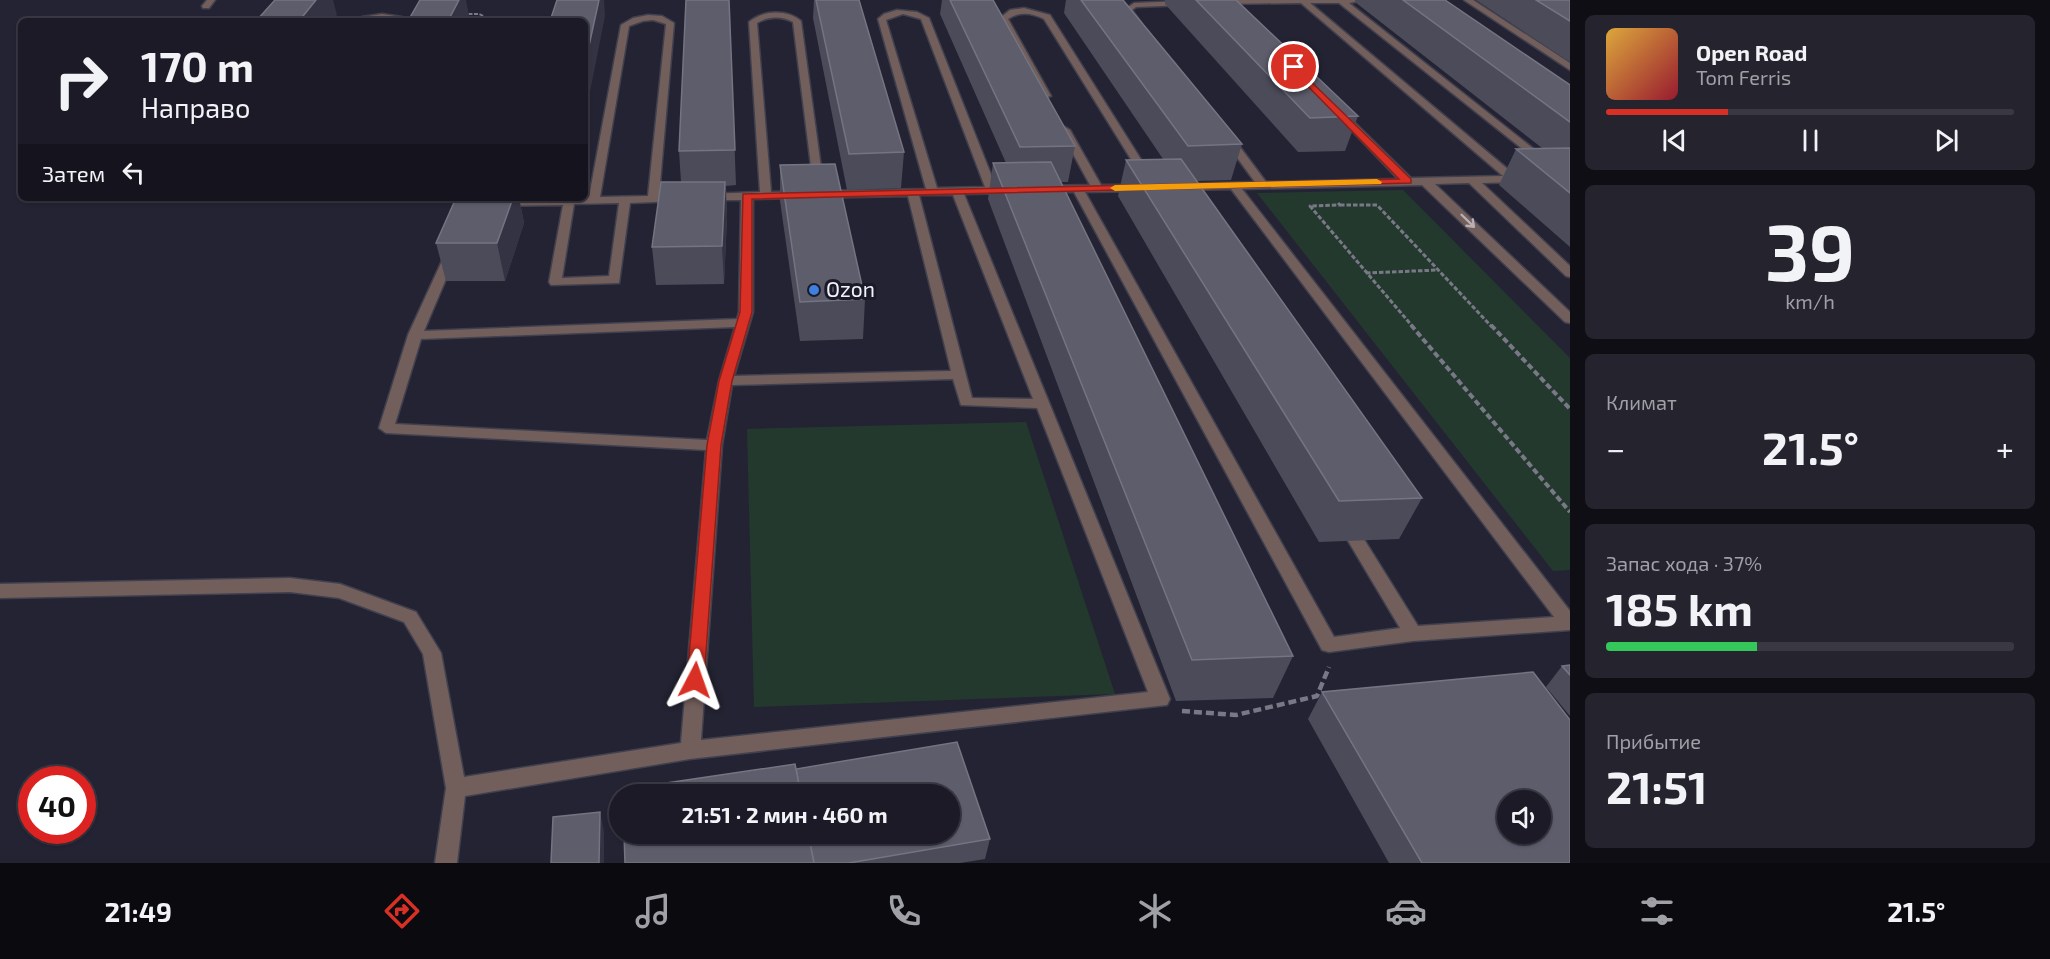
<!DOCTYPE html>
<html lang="ru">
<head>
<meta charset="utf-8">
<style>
	:root { --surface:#1b1a26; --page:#24232e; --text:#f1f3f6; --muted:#a0a1a7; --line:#393843; --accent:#d93025 }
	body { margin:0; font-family:"Exo 2",sans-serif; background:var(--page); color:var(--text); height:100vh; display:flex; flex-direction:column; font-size:22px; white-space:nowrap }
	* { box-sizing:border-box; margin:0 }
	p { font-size:20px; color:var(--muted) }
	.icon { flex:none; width:33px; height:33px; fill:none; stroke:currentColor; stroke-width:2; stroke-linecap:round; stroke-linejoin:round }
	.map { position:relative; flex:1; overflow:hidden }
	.side { display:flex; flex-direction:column; gap:15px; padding:15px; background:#0f0e15; width:480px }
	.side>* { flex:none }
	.banner { position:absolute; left:18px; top:18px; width:570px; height:183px; border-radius:9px; box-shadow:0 2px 4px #0004,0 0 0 2px var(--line); background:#1b1a26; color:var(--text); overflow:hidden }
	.controls { position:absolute; left:1497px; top:790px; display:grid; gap:12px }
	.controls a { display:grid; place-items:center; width:54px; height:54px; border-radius:50%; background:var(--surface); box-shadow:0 2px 4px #0004,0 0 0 2px var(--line); font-size:30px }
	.speed { position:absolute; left:18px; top:766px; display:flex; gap:12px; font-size:30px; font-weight:700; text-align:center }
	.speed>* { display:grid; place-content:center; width:78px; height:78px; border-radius:50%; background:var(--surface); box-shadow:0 2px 4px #0004,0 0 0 2px var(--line); line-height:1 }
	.speed .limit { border:9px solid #d22; background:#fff; color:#111 }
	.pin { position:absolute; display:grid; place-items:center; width:51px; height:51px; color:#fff; margin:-26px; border:3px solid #fff; border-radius:50%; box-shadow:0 2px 6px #0007 }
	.me { position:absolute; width:66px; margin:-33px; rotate:4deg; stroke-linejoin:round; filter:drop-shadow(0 0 4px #0008) }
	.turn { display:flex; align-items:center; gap:21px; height:126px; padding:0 24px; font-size:27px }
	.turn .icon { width:78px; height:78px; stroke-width:2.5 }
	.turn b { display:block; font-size:42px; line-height:51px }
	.then { display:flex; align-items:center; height:57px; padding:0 24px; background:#0003; gap:12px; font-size:22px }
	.big { font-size:45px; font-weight:700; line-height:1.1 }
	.side .widget { flex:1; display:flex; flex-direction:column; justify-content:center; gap:9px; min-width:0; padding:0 21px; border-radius:9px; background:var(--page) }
	.side .dial { align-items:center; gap:0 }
	.dial b { font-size:78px; line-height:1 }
	.song { display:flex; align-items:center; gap:18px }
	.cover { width:72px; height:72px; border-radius:9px; background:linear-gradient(135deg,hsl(40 70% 55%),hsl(350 70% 35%)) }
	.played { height:6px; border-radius:3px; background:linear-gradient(90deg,var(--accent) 30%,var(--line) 30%) }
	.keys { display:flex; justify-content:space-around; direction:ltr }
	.heat { display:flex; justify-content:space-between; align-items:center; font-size:33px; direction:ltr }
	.charge { height:9px; border-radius:4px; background:linear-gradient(90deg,#34c759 37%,var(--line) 0) }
	.trip { position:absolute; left:609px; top:784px; width:351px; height:60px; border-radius:30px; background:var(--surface); box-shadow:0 2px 4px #0004,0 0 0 2px var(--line); font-weight:700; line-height:60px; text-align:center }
	.tab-bar { display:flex; height:96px; justify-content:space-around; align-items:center; background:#0b0a0f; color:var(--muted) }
	.tab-bar .icon { width:42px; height:42px }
	.tab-bar .current { color:var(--accent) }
	.tab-bar b { font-size:27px; color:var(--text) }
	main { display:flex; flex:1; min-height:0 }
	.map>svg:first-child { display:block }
	.green { fill:#24392e }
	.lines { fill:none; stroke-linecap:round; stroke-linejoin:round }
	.minor-casing { stroke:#41404f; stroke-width:3 }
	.path-far3 { stroke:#797886; stroke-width:2; stroke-dasharray:4 1.5; stroke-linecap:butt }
	.path-far2 { stroke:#797886; stroke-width:3; stroke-dasharray:4.5 2; stroke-linecap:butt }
	.path-far1 { stroke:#797886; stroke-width:4; stroke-dasharray:6 3; stroke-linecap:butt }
	.path { stroke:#797886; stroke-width:4.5; stroke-dasharray:8 4; stroke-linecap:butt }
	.minor { fill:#725f5b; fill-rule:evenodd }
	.wall { fill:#4b4b5a }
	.shaded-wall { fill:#343343 }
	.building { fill:#5d5d6c; stroke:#747482; stroke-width:1.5; fill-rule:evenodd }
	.oneway { stroke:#b8b0b4 }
	.route { fill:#d93025; stroke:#8d1f18; stroke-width:1.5 }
	.slow { fill:#f59e0b }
	.shop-dot { fill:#3f7fe0; stroke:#1b1a29; stroke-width:2 }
	.labels { text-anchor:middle; stroke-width:6; stroke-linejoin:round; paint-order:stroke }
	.poi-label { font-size:21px; fill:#f2f2fc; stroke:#1b1a29; text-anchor:start }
</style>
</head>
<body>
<main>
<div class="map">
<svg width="1570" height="863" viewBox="0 0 1570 863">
	<rect width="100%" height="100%" fill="#242333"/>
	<g class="green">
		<path d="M1403,190L1570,358V570L1553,571L1257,193Z"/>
		<path d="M1026,422L1115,694L754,707L747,429Z"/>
	</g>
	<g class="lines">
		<g class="minor-casing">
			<g id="minor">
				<path d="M207,0H215L209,8H203L202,6Z"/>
				<path d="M1218,0H1366L1349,3L1549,161L1548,163H1540L1339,3H1310L1516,176L1524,177V181L1520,182L1482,183L1570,266V277L1566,276L1469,183L1435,184L1570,312V323L1565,322L1422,185L1242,189L1570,611V630L1413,641L1329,652L1322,650L1074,192H1046L1040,189L1046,186L1090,185L1060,130L1065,127L1070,130L1101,185H1139L1145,188L1139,191L1085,192L1334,637L1400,628L1338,524L1340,520H1352L1418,626L1554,617L1231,189L1181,190L1175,187L1181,184L1255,182L1222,137L1227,134L1231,135L1266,182L1398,179L1337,115L1335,113L1340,110L1343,111L1411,178L1503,176L1301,3L1220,4L1216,2Z"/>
				<path d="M1464,0H1473L1570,63V70Z"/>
				<path d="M1184,1H1187V5L1136,7L1132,10L1142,24L1138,27L1124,10L1134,3Z"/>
				<path d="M1024,8L1050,15L1152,177L1151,179H1143L1142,177L1044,19C1032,13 1020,11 1008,19L1051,96L1043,98L1000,18L1010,10Z"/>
				<path d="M897,10L917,12L929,18L996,187H1010L1016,190L1010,193L964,194L1170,699L1167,705L690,759L465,796L457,863H435L446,788L423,654L404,622L339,598L290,592L0,598V584L290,578L340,584L416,612L441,653L464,777L681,743L706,450L386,433L379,428L408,335L447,250L451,249L457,253L424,331L737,319L739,312L741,200H707L701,197L707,194L760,192L749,22C763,10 787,9 801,21L823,182L818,185L813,182L793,22C781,16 769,16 757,23L771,192L926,189L878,19L884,14ZM903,14L921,19L985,187L937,188L886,20ZM919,195H953L1033,399L972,398ZM908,196L951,371L734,376L753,312V199ZM735,327L719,381L707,440L395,424L421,339ZM953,379L961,405L1037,408L1148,692L701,740L722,445L732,385Z"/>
				<path d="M382,14L402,17L408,21L382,19L356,21L362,17Z"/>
				<path d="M648,15L662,16L674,23L659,195H680L686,198L680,201L630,203L619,283L551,285L549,282L563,205L500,206L494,203L500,200L589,197L621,25L633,18ZM653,20L666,24L648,196L600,197L629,26L643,21ZM619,203L609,276L562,278L574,204Z"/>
			</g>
		</g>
		<g class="path-far3">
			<path d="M463,14H479L494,21"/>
			<path d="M545,21L554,16"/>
		</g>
		<g class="path-far2">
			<path d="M1338,203L1340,205L1310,206L1413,327"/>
			<path d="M1340,205H1377L1492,327"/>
			<path d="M1366,273L1438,270"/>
		</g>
		<g class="path-far1">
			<path d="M1411,325L1570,512"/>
			<path d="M1491,325L1570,409"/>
		</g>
		<path class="path" d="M1182,711L1236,715L1317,696L1329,667"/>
		<use href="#minor" class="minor"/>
	</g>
	<g class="wall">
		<path d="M729,0L736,185L726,186L727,218L724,284L656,285L652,247L681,182L679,151Z"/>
		<path d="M814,0H859L904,152L901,188L847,190L813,18Z"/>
		<path d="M942,0H993L1075,146L1068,182H1061L1293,656L1273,698L1176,701L988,199L993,163H1006L940,14Z"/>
		<path d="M1066,0H1123L1242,144L1231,180L1197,181L1422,498L1399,539L1319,542L1118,196L1126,160L1163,159L1064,13Z"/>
		<path d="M1165,0H1236L1358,116L1345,151L1298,152L1165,4Z"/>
		<path d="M1355,0H1445L1570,85V247L1499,185L1516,149L1542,148L1355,2Z"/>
		<path d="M1476,0H1570V62Z"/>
		<path d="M780,165L865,299L863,339L800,341L780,201Z"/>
		<path d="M456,198H519L524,223L505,281H446L436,243Z"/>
		<path d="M1570,665V716L1546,687L1562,666Z"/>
		<path d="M1322,692L1570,863H1389L1308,719Z"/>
		<path d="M796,769L990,839L985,859L960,863H625Z"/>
	</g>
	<g class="shaded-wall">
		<path d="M316,0H333L337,15L332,21H299Z"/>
		<path d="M459,0H466L470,20L469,21H448Z"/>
		<path d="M599,0H604L605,16L585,117V64Z"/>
		<path d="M725,182L727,218L724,284L722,246Z"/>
		<path d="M513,198H519L524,223L505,281L497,243Z"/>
		<path d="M600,812L604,832V863H599Z"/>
	</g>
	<g class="building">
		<path d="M275,0H316L299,21H256Z"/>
		<path d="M420,0H459L448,21H408Z"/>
		<path d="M557,0H599L585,64V21H550Z"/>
		<path d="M686,0H729L735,150L679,151Z"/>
		<path d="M816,0H859L904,152L849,154Z"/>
		<path d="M950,0H993L1075,146L1020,147Z"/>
		<path d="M1081,0H1123L1242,144L1188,146Z"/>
		<path d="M1196,0H1236L1358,116L1310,118Z"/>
		<path d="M1403,0H1445L1570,85V122Z"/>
		<path d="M1536,0H1570V21Z"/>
		<path d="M1570,148V193L1516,149Z"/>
		<path d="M1181,159L1422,498L1339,501L1126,160Z"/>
		<path d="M1051,162L1293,656L1192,660L993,163Z"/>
		<path d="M835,164L865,299L800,302L780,165Z"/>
		<path d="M661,182H725L722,246L652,247Z"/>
		<path d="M456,198H513L497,243H436Z"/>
		<path d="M1570,665V675L1562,666Z"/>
		<path d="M1533,672L1570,720V863H1422L1322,692ZM1508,801H1540V834H1508Z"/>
		<path d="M957,742L990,839L849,863H814L808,834H950V795H801L796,769Z"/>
		<path d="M795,764L801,795H661L660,784Z"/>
		<path d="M600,812L599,863H551L553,817Z"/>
		<path d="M624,834H808L814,863H625Z"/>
	</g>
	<defs><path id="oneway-shaft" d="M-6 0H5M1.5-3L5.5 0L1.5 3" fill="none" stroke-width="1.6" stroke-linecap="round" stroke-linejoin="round" transform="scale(1.5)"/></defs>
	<use class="oneway" href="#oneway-shaft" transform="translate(1468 221) rotate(44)"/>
	<path class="route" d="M1294,65L1411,179V183L752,199V312L732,381L721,445L704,680L702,685L695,687L689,685L687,680L707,445L719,381L740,312L743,194L1399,179L1291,69L1290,67Z"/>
	<path class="slow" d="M1377,179L1382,182L1381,184L1115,191L1110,188L1115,185Z"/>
	<circle class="shop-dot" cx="814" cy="290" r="6"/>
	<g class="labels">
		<g class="poi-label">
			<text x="826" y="297">Ozon</text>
		</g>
	</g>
</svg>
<div class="controls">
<a><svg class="icon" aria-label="sound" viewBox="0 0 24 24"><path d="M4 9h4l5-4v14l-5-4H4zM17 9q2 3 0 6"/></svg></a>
</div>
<div class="speed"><div class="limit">40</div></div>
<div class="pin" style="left:1294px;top:67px;background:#d93025"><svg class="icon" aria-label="arrive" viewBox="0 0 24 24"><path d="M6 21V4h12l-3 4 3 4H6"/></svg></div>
<svg class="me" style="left:695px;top:680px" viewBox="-20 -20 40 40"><path d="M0-17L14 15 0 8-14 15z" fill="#d93025" stroke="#fff" stroke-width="4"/></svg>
<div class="trip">21:51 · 2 мин · 460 m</div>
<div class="banner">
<div class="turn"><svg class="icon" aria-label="right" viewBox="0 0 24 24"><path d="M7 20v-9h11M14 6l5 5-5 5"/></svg><div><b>170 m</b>Направо</div></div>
<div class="then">Затем<svg class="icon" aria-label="left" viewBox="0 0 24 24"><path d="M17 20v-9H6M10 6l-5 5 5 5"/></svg></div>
</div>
</div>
<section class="side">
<div class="widget">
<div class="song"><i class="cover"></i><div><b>Open Road</b><p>Tom Ferris</p></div></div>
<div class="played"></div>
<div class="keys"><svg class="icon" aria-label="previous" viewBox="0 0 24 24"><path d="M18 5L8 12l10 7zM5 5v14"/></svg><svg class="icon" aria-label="pause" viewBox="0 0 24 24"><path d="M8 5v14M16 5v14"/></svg><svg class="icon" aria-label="next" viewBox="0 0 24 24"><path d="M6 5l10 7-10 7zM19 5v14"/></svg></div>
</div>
<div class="widget dial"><b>39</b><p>km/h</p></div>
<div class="widget"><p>Климат</p>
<div class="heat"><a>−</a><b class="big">21.5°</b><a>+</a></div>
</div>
<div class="widget"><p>Запас хода · 37%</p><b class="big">185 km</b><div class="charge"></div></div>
<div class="widget"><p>Прибытие</p><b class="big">21:51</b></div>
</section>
</main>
<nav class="tab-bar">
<b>21:49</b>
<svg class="icon current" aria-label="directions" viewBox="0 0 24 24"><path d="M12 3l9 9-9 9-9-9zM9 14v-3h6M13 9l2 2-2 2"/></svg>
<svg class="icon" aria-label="music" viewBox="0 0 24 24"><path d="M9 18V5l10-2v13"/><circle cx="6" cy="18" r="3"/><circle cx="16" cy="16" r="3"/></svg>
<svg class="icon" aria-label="phone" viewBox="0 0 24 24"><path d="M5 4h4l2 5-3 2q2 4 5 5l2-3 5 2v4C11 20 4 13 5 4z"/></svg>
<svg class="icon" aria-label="climate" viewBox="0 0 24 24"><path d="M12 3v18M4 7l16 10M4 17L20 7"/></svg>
<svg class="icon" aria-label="car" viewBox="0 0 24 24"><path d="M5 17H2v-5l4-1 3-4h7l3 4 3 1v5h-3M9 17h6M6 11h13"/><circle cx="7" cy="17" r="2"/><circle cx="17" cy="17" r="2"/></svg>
<svg class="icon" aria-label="filters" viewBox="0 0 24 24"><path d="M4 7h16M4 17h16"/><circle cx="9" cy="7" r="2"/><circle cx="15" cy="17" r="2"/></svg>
<b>21.5°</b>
</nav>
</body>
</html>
